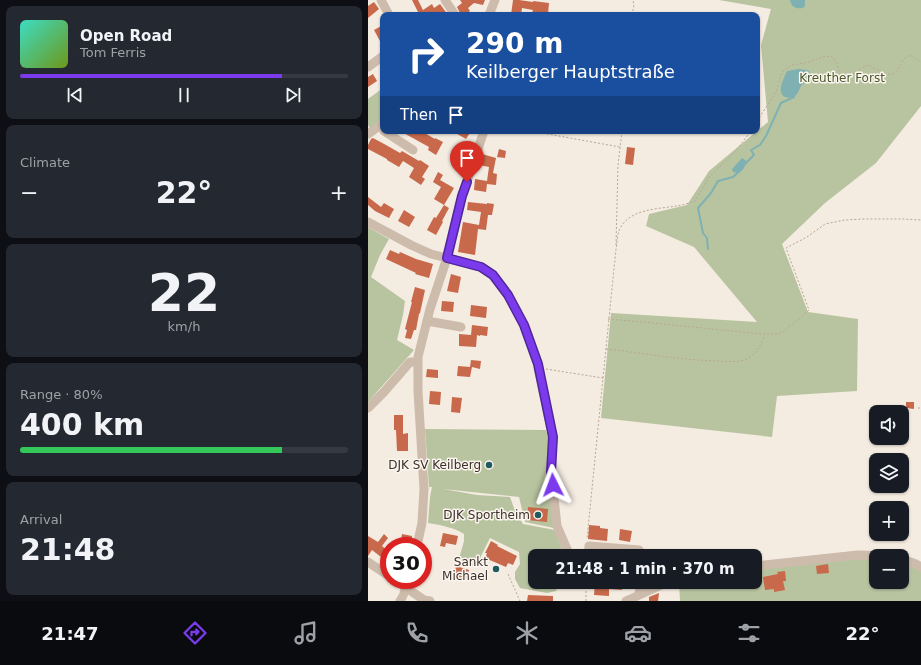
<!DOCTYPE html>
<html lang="en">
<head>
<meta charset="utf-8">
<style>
	:root { --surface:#171b24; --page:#242831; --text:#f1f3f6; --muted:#9ea1a6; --line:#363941; --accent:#7c3aed }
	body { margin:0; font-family:"DejaVu Sans",sans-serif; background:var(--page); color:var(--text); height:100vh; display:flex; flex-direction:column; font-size:15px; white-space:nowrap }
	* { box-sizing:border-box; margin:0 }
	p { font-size:13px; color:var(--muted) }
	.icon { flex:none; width:22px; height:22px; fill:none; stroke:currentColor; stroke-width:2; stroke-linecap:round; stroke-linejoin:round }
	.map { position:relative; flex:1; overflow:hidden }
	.details { display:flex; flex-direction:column; gap:6px; padding:6px; background:#0d0f14; width:368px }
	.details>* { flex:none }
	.banner { position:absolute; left:12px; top:12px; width:380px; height:122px; border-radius:8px; box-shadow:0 1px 3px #0004; background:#1a4fa0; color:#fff; overflow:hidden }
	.controls { position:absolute; left:501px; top:405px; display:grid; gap:8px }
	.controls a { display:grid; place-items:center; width:40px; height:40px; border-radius:8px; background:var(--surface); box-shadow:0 1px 3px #0004; font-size:20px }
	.speed { position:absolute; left:12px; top:537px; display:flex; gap:8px; font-size:20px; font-weight:700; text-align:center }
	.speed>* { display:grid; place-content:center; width:52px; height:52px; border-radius:50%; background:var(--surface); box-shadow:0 1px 3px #0004; line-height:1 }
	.speed .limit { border:6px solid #d22; background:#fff; color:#111 }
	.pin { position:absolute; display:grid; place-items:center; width:34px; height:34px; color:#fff; margin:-41px -17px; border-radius:50% 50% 50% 0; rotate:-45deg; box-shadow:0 0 4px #0007 }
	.pin .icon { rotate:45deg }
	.me { position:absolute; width:44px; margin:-22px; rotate:357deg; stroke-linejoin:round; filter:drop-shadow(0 0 3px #0008) }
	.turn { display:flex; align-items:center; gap:14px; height:84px; padding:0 20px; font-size:18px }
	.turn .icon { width:52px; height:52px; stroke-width:2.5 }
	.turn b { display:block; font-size:28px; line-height:34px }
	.then { display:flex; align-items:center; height:38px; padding:0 20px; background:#0003; gap:8px; font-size:15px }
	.big { font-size:30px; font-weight:700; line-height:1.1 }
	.details .card { flex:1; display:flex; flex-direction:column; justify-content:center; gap:6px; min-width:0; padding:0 14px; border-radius:8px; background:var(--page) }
	.details .dial { align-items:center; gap:0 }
	.dial b { font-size:52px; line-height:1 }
	.song { display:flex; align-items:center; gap:12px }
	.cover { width:48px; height:48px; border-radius:6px; background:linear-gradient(135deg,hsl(170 70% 55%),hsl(80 70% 35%)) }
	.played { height:4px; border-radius:2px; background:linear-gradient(90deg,var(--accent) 80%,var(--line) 80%) }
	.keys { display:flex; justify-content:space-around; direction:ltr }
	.heat { display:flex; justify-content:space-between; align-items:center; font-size:22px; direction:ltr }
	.charge { height:6px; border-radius:3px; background:linear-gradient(90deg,#34c759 80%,var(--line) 0) }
	.trip { position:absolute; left:160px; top:549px; width:234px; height:40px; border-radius:8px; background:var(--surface); box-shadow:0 1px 3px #0004; font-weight:700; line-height:40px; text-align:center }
	.dock { display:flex; height:64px; justify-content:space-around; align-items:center; background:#090b0e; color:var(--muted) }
	.dock .icon { width:28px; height:28px }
	.dock .active { color:var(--accent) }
	.dock b { font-size:18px; color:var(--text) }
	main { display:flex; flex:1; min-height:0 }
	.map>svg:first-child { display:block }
	.green { fill:#b8c4a0; fill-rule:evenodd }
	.water { fill:#7fb0b2 }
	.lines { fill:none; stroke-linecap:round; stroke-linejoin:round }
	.stream { stroke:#7fb0b2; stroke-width:2 }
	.building { fill:#c8694b }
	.path { stroke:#b9a596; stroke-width:1; stroke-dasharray:2 2; stroke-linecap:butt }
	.minor { stroke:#cdbbac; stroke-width:9 }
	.route-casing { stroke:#51269a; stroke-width:10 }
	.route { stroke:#7c3aed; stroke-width:7 }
	.poi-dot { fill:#1f5a5e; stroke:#fbf5ee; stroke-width:1.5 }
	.labels { text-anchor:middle; stroke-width:3; stroke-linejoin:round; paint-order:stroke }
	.park-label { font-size:12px; fill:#4a5a2e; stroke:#fbf5ee }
	.poi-label { font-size:12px; fill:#3b302b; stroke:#fbf5ee; text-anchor:end }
</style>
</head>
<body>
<main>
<section class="details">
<div class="card">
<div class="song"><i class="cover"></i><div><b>Open Road</b><p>Tom Ferris</p></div></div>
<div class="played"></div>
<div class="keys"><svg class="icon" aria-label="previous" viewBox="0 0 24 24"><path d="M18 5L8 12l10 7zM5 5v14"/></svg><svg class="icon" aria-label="pause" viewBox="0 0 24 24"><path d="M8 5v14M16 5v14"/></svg><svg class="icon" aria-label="next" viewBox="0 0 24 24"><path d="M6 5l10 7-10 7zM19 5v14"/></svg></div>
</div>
<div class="card"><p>Climate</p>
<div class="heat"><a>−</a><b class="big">22°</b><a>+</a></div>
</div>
<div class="card dial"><b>22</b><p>km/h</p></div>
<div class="card"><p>Range · 80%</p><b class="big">400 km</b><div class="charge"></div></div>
<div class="card"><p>Arrival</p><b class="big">21:48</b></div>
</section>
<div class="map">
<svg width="553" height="601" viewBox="0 0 553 601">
	<rect width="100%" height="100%" fill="#f4ebe1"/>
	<g class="green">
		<path d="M351,0H553V106L508,163L457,203L414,244L440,312L490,319L489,391L409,396L404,437L233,418L243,313L389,322L326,247L278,226L281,214L319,205L341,171L400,122L393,45L403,9Z"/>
		<path d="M15,88V118L2,128L0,125V99Z"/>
		<path d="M0,227L21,239L12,255L3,277L37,301L35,315L29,340L46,350L0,402Z"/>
		<path d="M57,429L178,430L182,444L186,528L157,522L151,497L75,489L109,495L142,497L147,511L155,524L187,530L194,549H175V556H167V582H192L188,591L179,593L152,588L147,579V572L152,564L151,552L122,538L108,566H103L91,559L96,541V534C85,527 72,525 60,523L62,497L64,487H61Z"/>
		<path d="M489,551L534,553L553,566V601H312L311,582H387V562ZM508,556H534V582H508Z"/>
	</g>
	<g class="water">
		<path d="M422,0H437V6L435,8C428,9 423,7 422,0Z"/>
		<path d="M431,69L438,70L441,71C445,83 438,80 433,86C431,90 430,94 426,97C424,98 420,98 417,97C408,92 416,78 419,71Z"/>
		<path d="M374,158L380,162L370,173L365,172L364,169Z"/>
	</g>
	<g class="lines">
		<path class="stream" d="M340,249L339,238L335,233L330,208L343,193L350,181L365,177L374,169L377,164L386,155L383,150L392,145L398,136L413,103L426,97"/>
	</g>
	<g class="building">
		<path d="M44,0H50L55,10L64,4L66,8L72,4L80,15H46L50,12Z"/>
		<path d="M92,0H117L115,5L106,3L100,8L102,11L97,15H93L89,7L94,3Z"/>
		<path d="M145,0H151L165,2V1L181,3L180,14L164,13L165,10L154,8L153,15H143Z"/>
		<path d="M6,2L11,9L0,18V6Z"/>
		<path d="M15,25V39L12,41L6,30Z"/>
		<path d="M5,74L9,81L0,87V77Z"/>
		<path d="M32,131H45L49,133L50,131H53L67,139V138L75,142L68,155L60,150L61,147Z"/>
		<path d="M84,131H103L98,139Z"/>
		<path d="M5,138L18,145L32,153L34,151L51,161L52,160L61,166L54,177L57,179L53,185L41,177L46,168L35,161L31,167L19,160V159L0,149V145L3,139Z"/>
		<path d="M259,147L267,148L265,165L257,164Z"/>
		<path d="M131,149L138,151L137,158L129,157Z"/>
		<path d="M114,154L128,158L125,173L129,174L128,185L119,184L118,192L106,190L107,179L119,181L121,167L111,165Z"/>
		<path d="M70,172L75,175L72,180L86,188L76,205L66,199L73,187L65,182Z"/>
		<path d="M0,197L13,207L16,203L26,209L21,218L7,211L0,205Z"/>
		<path d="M100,202L119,204V203L126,204L124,215H120L118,230L110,229L107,255L90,252L95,222L111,225L113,212L99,210Z"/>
		<path d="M76,205L81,208L74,221L75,222L68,235L59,230L66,217L68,218Z"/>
		<path d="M36,210L47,217L41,227L30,221Z"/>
		<path d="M22,250L31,254L32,252L48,259L65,264L61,278L47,274L48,273L18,259Z"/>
		<path d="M83,274L93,277L90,293L79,291Z"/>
		<path d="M47,287L57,290L52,313L51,314L48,330H46L43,339L37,338L39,330L37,329L44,302H43Z"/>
		<path d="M74,301L86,302L85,312L73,311Z"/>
		<path d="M103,305L119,307L118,318L102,316Z"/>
		<path d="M104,325L120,327L119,336L112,335V336L109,335L108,347L91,346V334L103,335Z"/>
		<path d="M103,360L113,361L112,369L104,367L102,377L89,376L90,366L102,367Z"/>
		<path d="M59,369L70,370V378L58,377Z"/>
		<path d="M62,391L73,392L72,405L61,404Z"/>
		<path d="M84,397L94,398L92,413L83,412Z"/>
		<path d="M538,402H546V409L538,408Z"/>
		<path d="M26,415H35V434L40,433V451H29L28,430H26Z"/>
		<path d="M160,507L180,509L179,522L159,520Z"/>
		<path d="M221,525L232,526V528L240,529L239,541L220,539Z"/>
		<path d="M252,529L264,531L262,542L251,540Z"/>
		<path d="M75,533L90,536L88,545L78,543L77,547L72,546Z"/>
		<path d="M16,534L20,538L14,546L21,552V556L17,560L4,550L0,556V536L10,542Z"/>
		<path d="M34,534L44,536L43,545L38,544L37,546H32Z"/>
		<path d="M123,541L130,545L129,546L149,556L145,565L140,563L138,567L117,558L119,553H117Z"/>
		<path d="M177,550L193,551L195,556H176Z"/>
		<path d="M55,557L63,559L60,572L55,570Z"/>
		<path d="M460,564L461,573L449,574L448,566Z"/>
		<path d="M88,566L101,570L98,579L86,576Z"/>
		<path d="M417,571L418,581H415L417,590L406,592V589L397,590L395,577L410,574L409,572Z"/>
		<path d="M227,582H246L245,584L255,585L254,590L241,589V596L226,595Z"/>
		<path d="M291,593L290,601H281V597Z"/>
		<path d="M160,595L185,596V601H159Z"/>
	</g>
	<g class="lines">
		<g class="path">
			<path d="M264,15L266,5L265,0"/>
			<path d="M389,121L408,92L413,75L416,70L424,65L441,62L458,56L464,57L468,61L473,77L476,78C485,75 492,68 501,65C506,68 519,76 525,74C528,73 531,67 533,64C536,58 536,58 542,55L553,62"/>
			<path d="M163,131L252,147"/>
			<path d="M248,245L250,165L254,131"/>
			<path d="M240,319L275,322L394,334H408L415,332L420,327L429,321L441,310L418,248L439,237L457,224L477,220L496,219H535L553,220"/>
			<path d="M238,349C275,353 311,360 349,361C355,361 367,362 373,361C387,357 392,347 397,335"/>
			<path d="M178,369L235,378L219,539"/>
			<path d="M235,378L248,249C249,244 249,236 251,231C259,209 289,209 309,206C315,205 321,203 327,201L341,177L366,153L383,131"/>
			<path d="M550,408H553"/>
			<path d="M140,574L152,601"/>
			<path d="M218,601V582"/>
		</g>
		<g class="minor">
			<path d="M13,0L21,15"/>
			<path d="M77,0L87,15"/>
			<path d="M121,15L127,0"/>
			<path d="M0,67L15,56"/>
			<path d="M16,131L45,150"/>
			<path d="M0,134L15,123"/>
			<path d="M0,222L43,245L63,254L113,267L125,275L140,295L156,325L170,364V368L185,437L183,471L189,526L202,556"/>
			<path d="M59,321L93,327"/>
			<path d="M0,408L16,392L42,362H49"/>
			<path d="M49,546L54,523L56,489L50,391V357L62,309L79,258L94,196L116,131"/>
			<path d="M220,556L221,546L271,550L275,556"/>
			<path d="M534,559L548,564L553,567"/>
			<path d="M0,562L21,576"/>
			<path d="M387,566L490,555L527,556"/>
			<path d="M27,580L56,600L62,601"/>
			<path d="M271,594L273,582"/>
			<path d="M32,601C38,593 37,589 39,580"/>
			<path d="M258,601L300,582"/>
		</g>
	</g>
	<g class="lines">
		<g class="route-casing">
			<path id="route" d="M99,182L94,196L79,258L113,267L125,275L140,295L156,325L170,364L185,437L183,472L185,485"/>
		</g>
		<use href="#route" class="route"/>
	</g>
	<g class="poi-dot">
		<circle cx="121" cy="465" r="4"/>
		<circle cx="170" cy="515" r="4"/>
		<circle cx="128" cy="569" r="4"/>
	</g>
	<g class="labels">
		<g class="park-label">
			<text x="474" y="82">Kreuther Forst</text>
		</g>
		<g class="poi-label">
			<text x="113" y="469">DJK SV Keilberg</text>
			<text x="162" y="519">DJK Sportheim</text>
			<text x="120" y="566">Sankt<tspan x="120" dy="14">Michael</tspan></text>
		</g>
	</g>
</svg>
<div class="controls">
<a><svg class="icon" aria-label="sound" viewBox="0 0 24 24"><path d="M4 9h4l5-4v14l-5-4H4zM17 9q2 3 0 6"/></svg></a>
<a><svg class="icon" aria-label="layers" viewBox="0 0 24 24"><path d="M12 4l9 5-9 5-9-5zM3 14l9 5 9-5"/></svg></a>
<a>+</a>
<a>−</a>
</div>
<div class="speed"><div class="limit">30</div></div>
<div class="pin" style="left:99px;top:182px;background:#d93025"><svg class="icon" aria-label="arrive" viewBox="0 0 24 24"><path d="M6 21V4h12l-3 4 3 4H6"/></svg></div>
<svg class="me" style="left:185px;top:485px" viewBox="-20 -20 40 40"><path d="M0-17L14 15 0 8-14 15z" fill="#7c3aed" stroke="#fff" stroke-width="4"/></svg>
<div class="trip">21:48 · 1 min · 370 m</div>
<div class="banner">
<div class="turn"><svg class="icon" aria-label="right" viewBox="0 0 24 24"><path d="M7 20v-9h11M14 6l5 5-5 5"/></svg><div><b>290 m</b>Keilberger Hauptstraße</div></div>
<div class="then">Then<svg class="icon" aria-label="arrive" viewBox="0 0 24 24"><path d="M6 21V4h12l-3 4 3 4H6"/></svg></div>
</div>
</div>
</main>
<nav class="dock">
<b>21:47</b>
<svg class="icon active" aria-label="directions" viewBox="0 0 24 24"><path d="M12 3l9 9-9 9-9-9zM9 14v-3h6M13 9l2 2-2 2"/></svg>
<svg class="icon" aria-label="music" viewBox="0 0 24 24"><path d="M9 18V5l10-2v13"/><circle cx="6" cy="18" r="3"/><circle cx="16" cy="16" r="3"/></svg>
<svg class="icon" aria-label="phone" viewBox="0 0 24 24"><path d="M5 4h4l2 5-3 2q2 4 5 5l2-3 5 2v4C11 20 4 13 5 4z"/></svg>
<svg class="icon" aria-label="climate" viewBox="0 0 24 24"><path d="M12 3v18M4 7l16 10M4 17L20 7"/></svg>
<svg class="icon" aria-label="car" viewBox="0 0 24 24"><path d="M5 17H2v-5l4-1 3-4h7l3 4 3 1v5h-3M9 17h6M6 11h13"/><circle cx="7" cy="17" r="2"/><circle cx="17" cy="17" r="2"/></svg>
<svg class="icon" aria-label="filters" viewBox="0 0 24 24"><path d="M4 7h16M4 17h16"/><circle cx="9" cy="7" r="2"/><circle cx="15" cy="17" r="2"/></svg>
<b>22°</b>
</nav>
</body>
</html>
